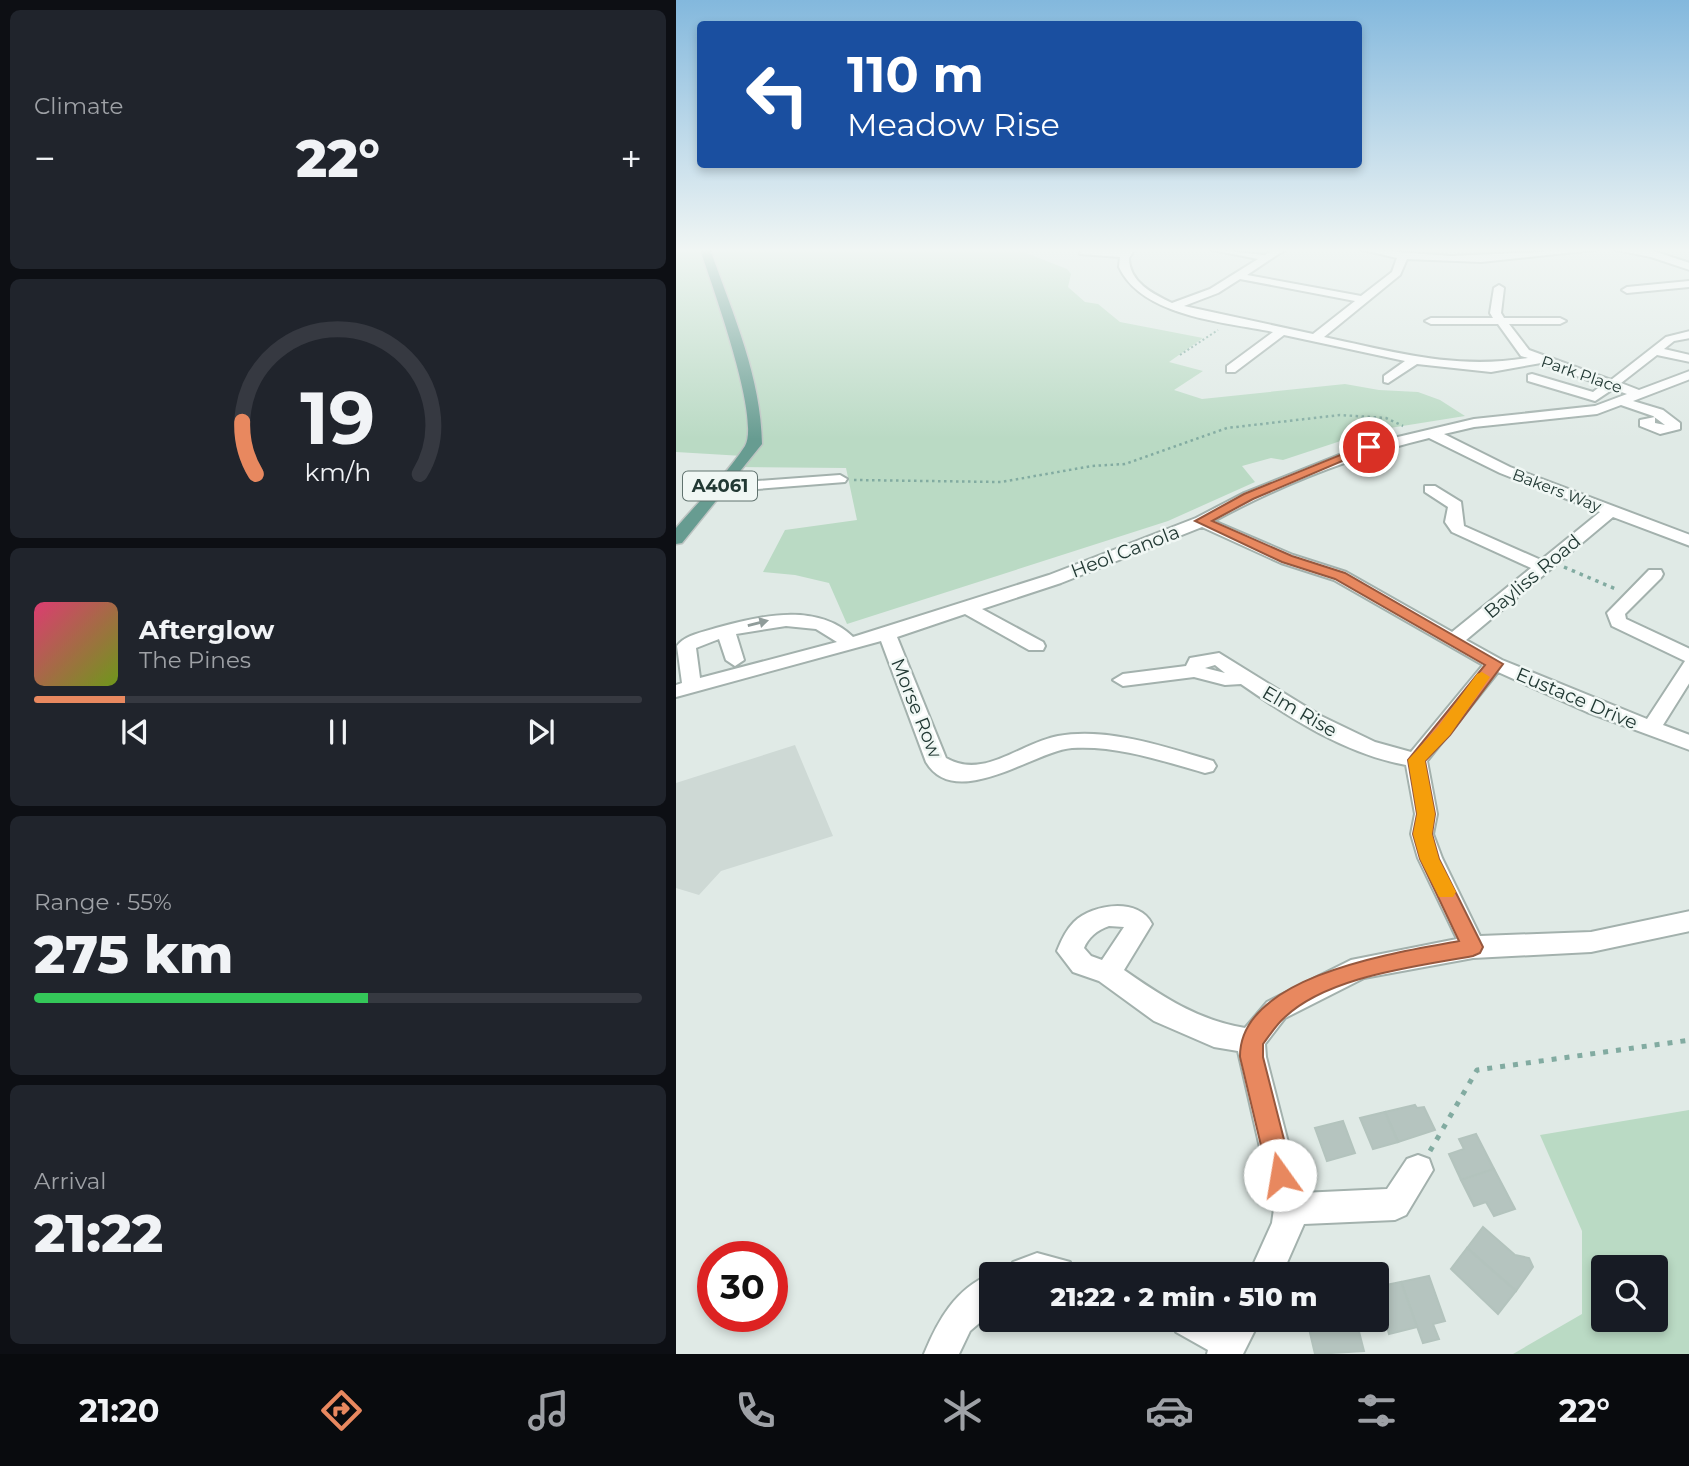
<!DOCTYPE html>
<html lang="en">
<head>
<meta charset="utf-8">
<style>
	:root { --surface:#171b24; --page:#20242c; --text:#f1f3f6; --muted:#9ea1a6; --line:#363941; --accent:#e8885f }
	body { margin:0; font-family:Montserrat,sans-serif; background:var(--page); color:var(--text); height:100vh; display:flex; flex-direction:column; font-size:26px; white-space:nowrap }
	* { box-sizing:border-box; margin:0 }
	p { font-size:23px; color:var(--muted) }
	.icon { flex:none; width:38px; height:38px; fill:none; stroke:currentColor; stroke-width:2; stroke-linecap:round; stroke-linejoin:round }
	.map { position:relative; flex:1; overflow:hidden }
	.details { display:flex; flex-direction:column; gap:10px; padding:10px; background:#0d0f14; width:676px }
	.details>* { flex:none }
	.guide { position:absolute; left:21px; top:21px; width:665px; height:147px; border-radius:7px; box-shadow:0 4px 10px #0003; background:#1a4fa0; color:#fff; overflow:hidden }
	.controls { position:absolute; left:915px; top:1255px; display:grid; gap:14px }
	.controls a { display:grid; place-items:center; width:77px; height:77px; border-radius:7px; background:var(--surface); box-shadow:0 4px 10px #0003; font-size:35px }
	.speed { position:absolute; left:21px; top:1241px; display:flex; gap:14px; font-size:35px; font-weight:700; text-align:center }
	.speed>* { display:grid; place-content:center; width:91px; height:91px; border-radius:50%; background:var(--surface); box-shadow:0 4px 10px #0003; line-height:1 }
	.speed .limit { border:10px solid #d22; background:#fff; color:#111 }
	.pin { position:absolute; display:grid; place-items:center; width:60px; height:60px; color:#fff; margin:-30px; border:4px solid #fff; border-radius:50%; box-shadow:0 2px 7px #0007 }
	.me { position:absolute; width:77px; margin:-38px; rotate:347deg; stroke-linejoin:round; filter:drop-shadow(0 0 5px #0008) }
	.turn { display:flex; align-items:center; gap:24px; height:147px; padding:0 35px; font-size:32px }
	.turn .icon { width:91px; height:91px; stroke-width:2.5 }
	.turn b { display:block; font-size:49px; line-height:60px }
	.big { font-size:52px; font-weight:800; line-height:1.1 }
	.details .widget { flex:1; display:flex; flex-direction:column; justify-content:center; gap:10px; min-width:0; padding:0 24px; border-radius:10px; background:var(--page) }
	.details .dial { align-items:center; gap:0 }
	.dial svg { height:182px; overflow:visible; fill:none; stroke:var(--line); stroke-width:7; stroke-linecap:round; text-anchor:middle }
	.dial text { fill:var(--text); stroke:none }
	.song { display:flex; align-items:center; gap:21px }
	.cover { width:84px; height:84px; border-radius:10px; background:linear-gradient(135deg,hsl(340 70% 55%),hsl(80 70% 35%)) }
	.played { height:7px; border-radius:4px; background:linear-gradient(90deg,var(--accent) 15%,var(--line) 15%) }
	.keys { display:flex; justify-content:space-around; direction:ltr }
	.heat { display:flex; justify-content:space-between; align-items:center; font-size:38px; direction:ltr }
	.charge { height:10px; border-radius:5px; background:linear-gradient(90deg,#34c759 55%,var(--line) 0) }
	.trip { position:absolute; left:303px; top:1262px; width:410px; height:70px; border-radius:7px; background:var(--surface); box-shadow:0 4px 10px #0003; font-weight:800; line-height:70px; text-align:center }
	.menu { display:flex; height:112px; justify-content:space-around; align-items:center; background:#090b0e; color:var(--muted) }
	.menu .icon { width:49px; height:49px }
	.menu .active { color:var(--accent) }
	.menu b { font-size:32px; color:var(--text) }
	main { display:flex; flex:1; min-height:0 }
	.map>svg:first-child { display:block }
	.built { fill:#ced9d5 }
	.green { fill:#badac4; fill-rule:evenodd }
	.building { fill:#b5c4bf; stroke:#b3c3bd; stroke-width:2 }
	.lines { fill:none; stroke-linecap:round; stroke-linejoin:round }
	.minor-casing { stroke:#a3b1ad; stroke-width:4 }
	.major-casing { stroke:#bdc4c2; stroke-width:3 }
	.path-far3 { stroke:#82aba1; stroke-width:2; stroke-dasharray:2 2.5; stroke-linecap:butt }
	.path-far2 { stroke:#82aba1; stroke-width:2.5; stroke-dasharray:2.5 3.5; stroke-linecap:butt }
	.path-far1 { stroke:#82aba1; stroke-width:3.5; stroke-dasharray:3.5 5; stroke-linecap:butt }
	.path { stroke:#82aba1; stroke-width:5; stroke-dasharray:5 8; stroke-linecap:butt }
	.minor { fill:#fff; fill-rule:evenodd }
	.major { fill:#679c91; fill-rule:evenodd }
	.oneway { fill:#909c9a }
	.route { fill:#e8885f; stroke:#97583e; stroke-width:2 }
	.slow { fill:#f59e0b }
	.labels { text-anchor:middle; stroke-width:5; stroke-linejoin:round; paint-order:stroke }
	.far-street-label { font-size:16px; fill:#223934; stroke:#f0f7f4 }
	.shield { fill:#f0f7f4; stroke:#60726e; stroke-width:2 }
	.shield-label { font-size:18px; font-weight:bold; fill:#223934 }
	.street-label { font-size:19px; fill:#223934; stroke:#f0f7f4 }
</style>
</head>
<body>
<main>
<section class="details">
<div class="widget"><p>Climate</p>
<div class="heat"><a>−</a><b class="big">22°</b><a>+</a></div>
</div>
<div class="widget dial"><svg viewBox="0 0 100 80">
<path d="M14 69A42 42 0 1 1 86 69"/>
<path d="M14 69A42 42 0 0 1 8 46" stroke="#e8885f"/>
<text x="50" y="56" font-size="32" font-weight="700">19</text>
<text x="50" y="72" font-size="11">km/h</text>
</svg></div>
<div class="widget">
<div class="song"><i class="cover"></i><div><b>Afterglow</b><p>The Pines</p></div></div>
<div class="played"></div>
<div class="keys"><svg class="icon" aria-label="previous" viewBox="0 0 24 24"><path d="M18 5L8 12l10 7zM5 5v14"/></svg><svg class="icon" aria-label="pause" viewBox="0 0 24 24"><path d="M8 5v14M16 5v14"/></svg><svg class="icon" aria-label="next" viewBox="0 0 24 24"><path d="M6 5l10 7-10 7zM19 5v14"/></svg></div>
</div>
<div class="widget"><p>Range · 55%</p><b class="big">275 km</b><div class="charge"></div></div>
<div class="widget"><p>Arrival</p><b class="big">21:22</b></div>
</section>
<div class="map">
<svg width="1014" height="1354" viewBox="0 0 1014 1354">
	<rect width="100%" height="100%" fill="#e0eae6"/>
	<path class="built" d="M119,745L157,836L45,871L23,895L0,888V783Z"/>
	<g class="green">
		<path d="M0,249H358L350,253L391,269L395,274L392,287L409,302L422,304L444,322L527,338L493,362L527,371L498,390L526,399L669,384L703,390L742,392L764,400L789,416L695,431L607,460L595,458L566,466L579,482L492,521L171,624L153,583L119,575L87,572L109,530L181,520L170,468L59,467L67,456L0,452Z"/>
		<path d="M1013,1110V1354H837L906,1314V1231L864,1135ZM980,1267V1320H928V1267Z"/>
	</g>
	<g class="building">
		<path d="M739,1105L741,1108L748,1107L759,1130L722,1142L709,1112Z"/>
		<path d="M709,1112L722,1142L697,1149L684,1118Z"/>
		<path d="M667,1121L679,1153L651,1161L639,1128Z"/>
		<path d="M800,1134L818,1169L785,1180L773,1154L788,1149L783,1139Z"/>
		<path d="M818,1169L839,1209L818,1216L810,1202L798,1206L785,1180Z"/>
		<path d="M807,1227L839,1255L853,1258L857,1267L840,1291L791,1248Z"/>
		<path d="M791,1248L840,1291L822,1314L775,1269Z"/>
		<path d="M753,1276L769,1321L757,1324L763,1339L747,1343L725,1282Z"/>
		<path d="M725,1282L741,1327L713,1334L700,1287Z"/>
		<path d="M631,1320H680L688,1351L639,1354Z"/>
	</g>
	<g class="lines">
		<g class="minor-casing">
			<g id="minor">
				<path d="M407,249H459L453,258C453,282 477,294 496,303L534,289L582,259L532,249L589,255L598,249H610L571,275L685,296L716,272L721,258L683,249L775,256L927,249L805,262L731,259L724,275L648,337C719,352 779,370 852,358L845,356L822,324H755L749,321L755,318H817L814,313L818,288L823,285L828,288L825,313L828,318H884L890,321L884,324H833L853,350L935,380L990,337L1014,331V338L998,341L988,349L1014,355V362L981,355L945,383L963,390L1014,371V379L957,401L987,410L1004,423V429L984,434L964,426V420L979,417V423L989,425L977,416L945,405L921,414L798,427L768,434L834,467L1014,535V546L937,517L790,640L826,660L971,719L1009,661L936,626L931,613L973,570H985L987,574L985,578L949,614L950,619L1014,649V682L987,725L1014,735V750L911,712L822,672L751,761L761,814L757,834L766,858L804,936L915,932L1014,911V931L915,952L797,958L688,978L609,1018L589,1044L590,1057L625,1193L711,1189L731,1159L742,1155L753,1159L757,1170L730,1215L719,1220L628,1224L606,1274H573L596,1223L598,1209L562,1051L538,1047L478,1021L423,981L397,972L381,951C385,941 390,930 398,922C416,904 463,897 476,924L448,970C487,997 521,1020 569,1028L591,1002L675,960L781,939L742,858L735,834L739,814L730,765C670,754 615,719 565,684L549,685L518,677L447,686L437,680L447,674L510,666L514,658L543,653L645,716L699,742L735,752L807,665L658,580L605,563L526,527L385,583L306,609L367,642L369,646L367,650H353L289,614L221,637L270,758C308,780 344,743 382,736C432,727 489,747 537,761L540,766L537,771L529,773C487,761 441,745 396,748C358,751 280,812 250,762L205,641L0,697V685L6,683L1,646C9,635 27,632 40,628C83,616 141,602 177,637L373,575L520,518L568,493L688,445L798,419L919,406L951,394L937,389L919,401L852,381V375L856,374L917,392L926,385L865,363L815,372L741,364L712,383L708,382V376L729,361L608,335L559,372H551V366L597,332C550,322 466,317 443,267L444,257L404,254ZM564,279L679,301L637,334L508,306L542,293ZM753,438L824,473L924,512L865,560L788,526L785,502L759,486H749V492L772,507L769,522L776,532L855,568L776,632L670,572L617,555L538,521C606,484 678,456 753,438ZM110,626L140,629L161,642L24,678L20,648L43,639L50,660L59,666L68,660L60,634ZM539,665L549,673L529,668ZM433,926L448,927L426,960L415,956L408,948C412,938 421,930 433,926Z"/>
				<path d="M936,249L977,251L1014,263V270L975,257Z"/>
				<path d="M1014,281V287L951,293L946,290L951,287Z"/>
				<path d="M164,475L171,479L169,482L42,492L35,488L42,484Z"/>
				<path d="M361,1253L394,1262L398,1274H333L337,1262Z"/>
				<path d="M315,1274V1313L294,1331L283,1354H248C262,1320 279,1289 315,1274Z"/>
				<path d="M495,1320H584L567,1354H531L532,1350L500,1332Z"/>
			</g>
		</g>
		<g class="major-casing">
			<path id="major" d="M24,249H34C56,312 85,376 86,444L6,543L0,544V528C21,503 52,473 69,446C85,418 35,283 24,249Z"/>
		</g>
		<path class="path-far3" d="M504,355L542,330"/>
		<path class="path-far2" d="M178,480L325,482L416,466L449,464L551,428L664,415L710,418L727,426"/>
		<path class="path-far1" d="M888,567L942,590"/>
		<path class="path" d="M754,1151L801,1070L1014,1040"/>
		<use href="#minor" class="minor"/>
		<use href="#major" class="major"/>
	</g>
	<defs><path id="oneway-solid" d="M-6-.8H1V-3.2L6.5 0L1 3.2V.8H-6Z" transform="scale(1.75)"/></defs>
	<use class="oneway" href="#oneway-solid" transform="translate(82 623) rotate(-14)"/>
	<linearGradient id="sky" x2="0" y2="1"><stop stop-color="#83b8dd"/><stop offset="0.57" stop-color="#f1f6f4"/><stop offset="1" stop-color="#f1f6f4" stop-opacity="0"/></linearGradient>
	<rect width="1014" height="439" fill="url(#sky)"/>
	<path class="route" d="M689,445L699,447L577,499L536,521L616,556L669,573L827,664L774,735L749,761L759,814L756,834L763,859L807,947L804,953L797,956C739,967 652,976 608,1018C600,1025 594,1035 587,1044V1057L617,1175L613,1184L604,1188L595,1184L592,1175L564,1057C563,975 723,952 783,941L744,859L737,834L741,814L732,760L809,665L659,579L606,562L519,521L568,494Z"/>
	<path class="slow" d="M806,672L814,677L774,735L749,761L759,814L756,834L763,859L780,892L777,897H763L744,859L737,834L741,814L732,760L762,727L801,674Z"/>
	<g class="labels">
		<g class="far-street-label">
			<text transform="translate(906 374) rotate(19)" y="6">Park Place</text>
			<text transform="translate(881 490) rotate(21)" y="6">Bakers Way</text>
		</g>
		<rect class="shield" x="7" y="471.5" width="74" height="29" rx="5"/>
		<g class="shield-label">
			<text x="44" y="492">A4061</text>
		</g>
		<g class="street-label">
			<text transform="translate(449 551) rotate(-21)" y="7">Heol Canola</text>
			<text transform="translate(856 576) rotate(-40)" y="7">Bayliss Road</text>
			<text transform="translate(901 698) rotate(23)" y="7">Eustace Drive</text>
			<text transform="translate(241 708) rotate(68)" y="7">Morse Row</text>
			<text transform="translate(624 711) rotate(30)" y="7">Elm Rise</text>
		</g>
	</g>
</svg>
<div class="controls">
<a><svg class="icon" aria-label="search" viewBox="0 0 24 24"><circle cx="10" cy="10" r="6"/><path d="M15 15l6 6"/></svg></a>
</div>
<div class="speed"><div class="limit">30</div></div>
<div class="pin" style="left:693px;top:447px;background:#d93025"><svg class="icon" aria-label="arrive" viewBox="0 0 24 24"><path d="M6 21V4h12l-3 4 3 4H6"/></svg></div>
<svg class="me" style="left:604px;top:1175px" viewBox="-20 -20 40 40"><circle r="19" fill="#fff"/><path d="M0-13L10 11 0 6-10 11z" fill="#e8885f"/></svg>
<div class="trip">21:22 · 2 min · 510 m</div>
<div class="guide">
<div class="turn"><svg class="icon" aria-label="left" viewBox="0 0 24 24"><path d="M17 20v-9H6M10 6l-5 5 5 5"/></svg><div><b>110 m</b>Meadow Rise</div></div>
</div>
</div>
</main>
<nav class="menu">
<b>21:20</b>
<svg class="icon active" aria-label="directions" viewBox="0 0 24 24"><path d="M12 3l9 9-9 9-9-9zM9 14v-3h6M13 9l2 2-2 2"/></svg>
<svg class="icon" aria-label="music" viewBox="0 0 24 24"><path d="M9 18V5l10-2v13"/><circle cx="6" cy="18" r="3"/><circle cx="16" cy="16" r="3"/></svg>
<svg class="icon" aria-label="phone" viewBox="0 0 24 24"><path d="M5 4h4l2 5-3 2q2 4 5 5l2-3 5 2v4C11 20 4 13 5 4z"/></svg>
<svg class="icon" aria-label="climate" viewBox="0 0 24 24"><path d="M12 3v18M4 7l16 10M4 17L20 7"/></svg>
<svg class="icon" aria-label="car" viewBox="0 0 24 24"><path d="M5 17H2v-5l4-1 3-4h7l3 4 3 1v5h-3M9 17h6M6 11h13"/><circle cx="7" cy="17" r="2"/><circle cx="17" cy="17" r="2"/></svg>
<svg class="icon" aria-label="filters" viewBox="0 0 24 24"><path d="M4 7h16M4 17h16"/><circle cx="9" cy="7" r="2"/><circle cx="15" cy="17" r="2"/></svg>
<b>22°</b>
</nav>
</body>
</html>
